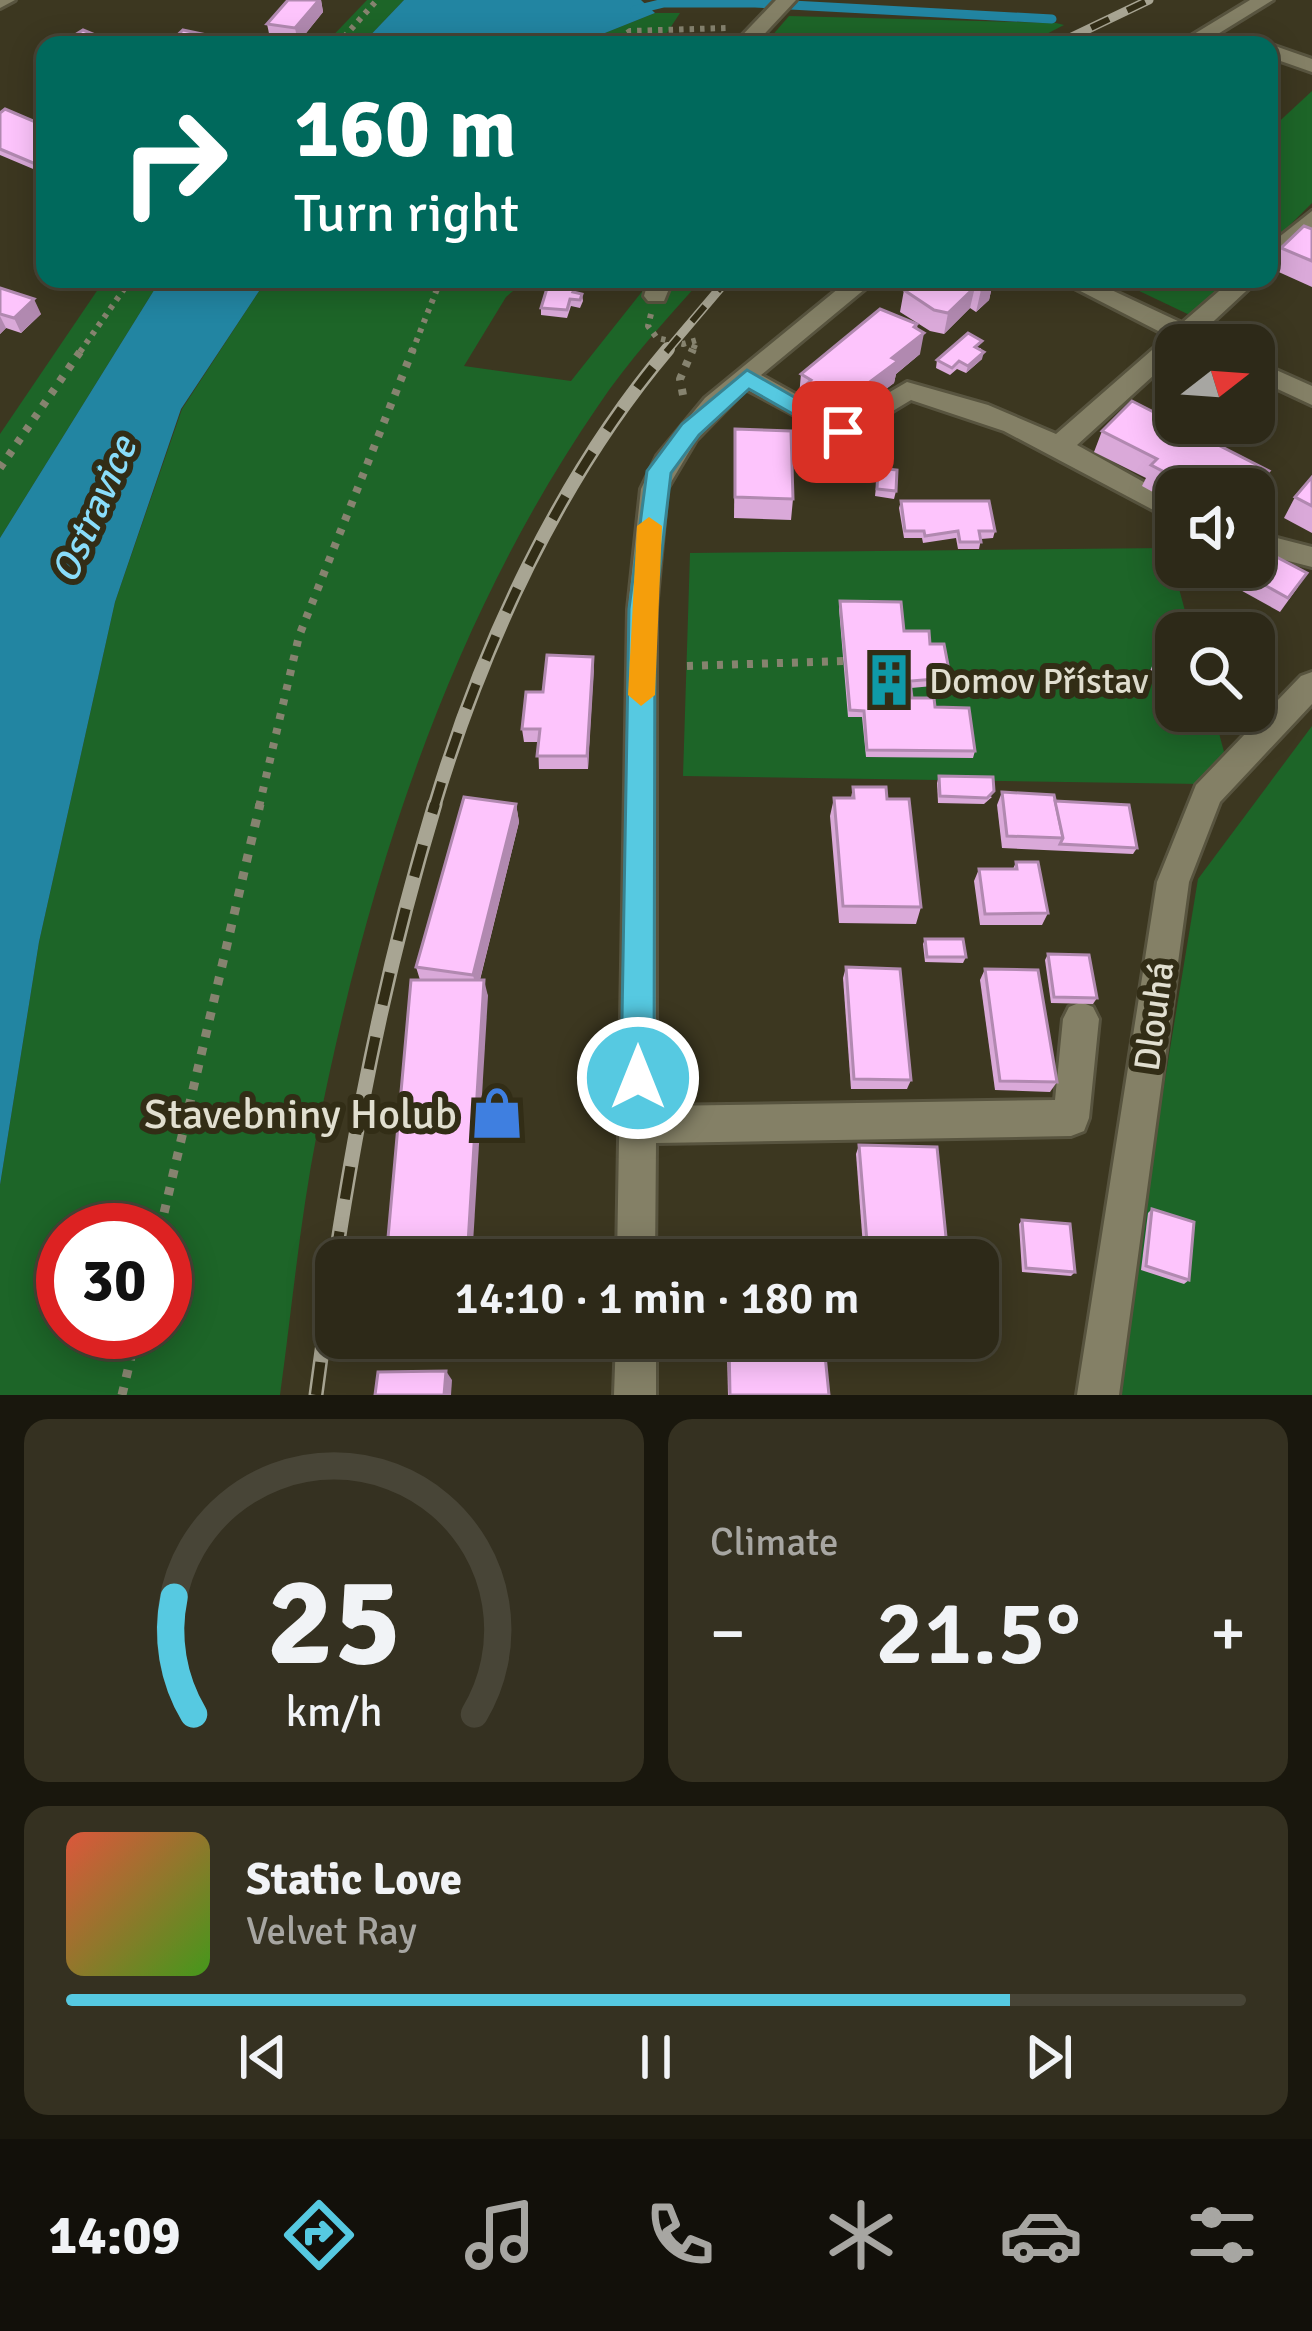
<!DOCTYPE html>
<html lang="en">
<head>
<meta charset="utf-8">
<style>
	:root { --surface:#2d2918; --page:#353121; --text:#f1f3f6; --muted:#a7a6a2; --line:#484537; --accent:#56c9e1 }
	body { margin:0; font-family:Signika,sans-serif; background:var(--page); color:var(--text); height:100vh; display:flex; flex-direction:column; font-size:45px; white-space:nowrap }
	* { box-sizing:border-box; margin:0 }
	p { font-size:39px; color:var(--muted) }
	.icon { flex:none; width:66px; height:66px; fill:none; stroke:currentColor; stroke-width:2; stroke-linecap:round; stroke-linejoin:round }
	.map { position:relative; height:1395px; overflow:hidden }
	.side { display:flex; flex-direction:column; gap:24px; padding:24px; background:#19170d; flex:1 }
	.side>* { flex:none }
	.top-card { position:absolute; left:36px; top:36px; width:1242px; height:252px; border-radius:24px; box-shadow:0 6px 30px #0003,0 0 0 3px var(--line); background:#00695c; color:#fff; overflow:hidden }
	.needle { width:78px; rotate:73deg }
	.fabs { position:absolute; left:1155px; top:324px; display:grid; gap:24px }
	.fabs a { display:grid; place-items:center; width:120px; height:120px; border-radius:24px; background:var(--surface); box-shadow:0 6px 30px #0003,0 0 0 3px var(--line); font-size:60px }
	.speed { position:absolute; left:36px; top:1203px; display:flex; gap:24px; font-size:60px; font-weight:700; text-align:center }
	.speed>* { display:grid; place-content:center; width:156px; height:156px; border-radius:50%; background:var(--surface); box-shadow:0 6px 30px #0003,0 0 0 3px var(--line); line-height:1 }
	.speed .limit { border:18px solid #d22; background:#fff; color:#111 }
	.pin { position:absolute; display:grid; place-items:center; width:102px; height:102px; color:#fff; margin:-51px; border-radius:24px; box-shadow:0 6px 18px #0006 }
	.me { position:absolute; width:132px; margin:-66px; rotate:0deg; stroke-linejoin:round; filter:drop-shadow(0 0 9px #0008) }
	.turn { display:flex; align-items:center; gap:42px; height:252px; padding:0 60px; font-size:54px }
	.turn .icon { width:156px; height:156px; stroke-width:2.5 }
	.turn b { display:block; font-size:84px; line-height:102px }
	.big { font-size:90px; font-weight:600; line-height:1.1 }
	.side .tile { flex:1; display:flex; flex-direction:column; justify-content:center; gap:18px; min-width:0; padding:0 42px; border-radius:24px; background:var(--page) }
	.side .dial { align-items:center; gap:0 }
	.dial svg { height:312px; overflow:visible; fill:none; stroke:var(--line); stroke-width:7; stroke-linecap:round; text-anchor:middle }
	.dial text { fill:var(--text); stroke:none }
	.song { display:flex; align-items:center; gap:36px }
	.cover { width:144px; height:144px; border-radius:18px; background:linear-gradient(135deg,hsl(10 70% 55%),hsl(100 70% 35%)) }
	.played { height:12px; border-radius:6px; background:linear-gradient(90deg,var(--accent) 80%,var(--line) 80%) }
	.keys { display:flex; justify-content:space-around; direction:ltr }
	.heat { display:flex; justify-content:space-between; align-items:center; font-size:66px; direction:ltr }
	.side .tiles { flex:1; display:grid; gap:24px; grid-template-columns:1fr 1fr }
	.tile:last-child { grid-column:span 2 }
	.trip { position:absolute; left:315px; top:1239px; width:684px; height:120px; border-radius:24px; background:var(--surface); box-shadow:0 6px 30px #0003,0 0 0 3px var(--line); font-weight:600; line-height:120px; text-align:center }
	.tab-bar { display:flex; height:192px; justify-content:space-around; align-items:center; background:#12100a; color:var(--muted) }
	.tab-bar .icon { width:84px; height:84px }
	.tab-bar .current { color:var(--accent) }
	.tab-bar b { font-size:54px; color:var(--text) }
	.map>svg:first-child { display:block }
	.green { fill:#1d6528; fill-rule:evenodd }
	.water { fill:#2285a2 }
	.lines { fill:none; stroke-linecap:round; stroke-linejoin:round }
	.stream { stroke:#2285a2; stroke-width:9 }
	.minor-casing { stroke:#58543f; stroke-width:6 }
	.path-far2 { stroke:#86836f; stroke-width:6; stroke-dasharray:4.5 6; stroke-linecap:butt }
	.path-far1 { stroke:#86836f; stroke-width:8; stroke-dasharray:6 9; stroke-linecap:butt }
	.path { stroke:#86836f; stroke-width:9; stroke-dasharray:8 10; stroke-linecap:butt }
	.minor { fill:#848066; fill-rule:evenodd }
	.rail-far2-casing { stroke:#a8a593; stroke-width:9 }
	.rail-far1-casing { stroke:#a8a593; stroke-width:14 }
	.rail-casing { stroke:#a8a593; stroke-width:15 }
	.rail-far2 { stroke:#322d16; stroke-width:6; stroke-dasharray:20; stroke-linecap:butt }
	.rail-far1 { stroke:#322d16; stroke-width:9; stroke-dasharray:26; stroke-linecap:butt }
	.rail { stroke:#322d16; stroke-width:10; stroke-dasharray:33; stroke-linecap:butt }
	.wall { fill:#daa9d9 }
	.shaded-wall { fill:#b189b0 }
	.building { fill:#fdc4fc; stroke:#b189b0; stroke-width:3 }
	.route { fill:#56c9e1; stroke:#388392; stroke-width:3 }
	.slow { fill:#f59e0b }
	.labels { text-anchor:middle; stroke-width:12; stroke-linejoin:round; paint-order:stroke }
	.poi-label { font-size:36px; fill:#e1dfd0; stroke:#322d16; text-anchor:start }
	.street-label { font-size:36px; fill:#e1dfd0; stroke:#322d16 }
	.water-label { font-size:39px; font-style:italic; fill:#89ddfa; stroke:#322d16 }
	.near-poi-label { font-size:42px; fill:#e1dfd0; stroke:#322d16; text-anchor:end }
</style>
</head>
<body>
<div class="map">
<svg width="1312" height="1395" viewBox="0 0 1312 1395">
	<rect width="100%" height="100%" fill="#3c3720"/>
	<g class="green">
		<path d="M367,0H404L361,45H324Z"/>
		<path d="M655,13H680L659,45H575Z"/>
		<path d="M789,16L1056,23L1064,25L1025,45H764Z"/>
		<path d="M1312,91V203L1269,246V131Z"/>
		<path d="M105,279H161L0,538V434Z"/>
		<path d="M267,279H527L506,297L464,366L571,381L652,279H702C666,320 628,361 598,406C449,623 368,876 317,1133C300,1219 292,1308 280,1395H0V1185L39,942L115,602L182,409ZM63,1230H165V1332H63Z"/>
		<path d="M1114,279H1235L1196,318Z"/>
		<path d="M1168,548L1191,633H1176V711H1213L1227,763L1201,784L683,776L690,553Z"/>
		<path d="M1312,726V1395H1113L1198,879Z"/>
	</g>
	<g class="water">
		<path d="M404,0H641L655,13L575,45H361Z"/>
		<path d="M161,279H267L181,409L115,602L39,942L0,1185V538Z"/>
	</g>
	<g class="lines">
		<path class="stream" d="M635,10L664,3H755L1052,19"/>
		<g class="minor-casing">
			<g id="minor">
				<path d="M0,0H15L0,8Z"/>
				<path d="M776,0H796L754,45H733Z"/>
				<path d="M1250,0H1273L1200,45H1176Z"/>
				<path d="M1269,44L1312,59V72L1269,57L1265,45Z"/>
				<path d="M1312,211V230L1269,265V245Z"/>
				<path d="M649,279H673L664,301H648L644,296Z"/>
				<path d="M850,279H877L761,375L842,420L907,382L988,405L1056,434L1168,336L1057,279H1088L1182,323L1233,279H1259L1201,333L1219,345H1176V355L1077,445L1176,500V522L1004,431L911,400L843,441L746,389L696,440L667,489L656,609V1106L1055,1100L1063,1019L1069,1007L1081,1002L1093,1007L1099,1019L1089,1118L1084,1131L1071,1136L656,1143L655,1260H617L628,609L641,489L657,456L705,398Z"/>
				<path d="M1254,360L1312,386V405L1254,378Z"/>
				<path d="M1254,532L1312,547V567L1254,552Z"/>
				<path d="M1312,672V704L1220,802L1189,882L1119,1395H1077L1157,882L1196,785L1301,676Z"/>
				<path d="M616,1338H656V1395H614Z"/>
			</g>
		</g>
		<g class="path-far2">
			<path d="M337,45L377,0"/>
			<path d="M610,45L630,31L726,28"/>
			<path d="M651,314L648,326L657,338L683,344L697,340L692,352"/>
			<path d="M80,352L131,279"/>
			<path d="M412,352L441,279"/>
		</g>
		<g class="path-far1">
			<path d="M683,395L680,379L693,349"/>
			<path d="M0,468L82,349"/>
			<path d="M687,666L843,661"/>
			<path d="M259,807L299,636L413,349"/>
		</g>
		<g class="path">
			<path d="M160,1230L260,804"/>
			<path d="M122,1395L137,1332"/>
		</g>
		<use href="#minor" class="minor"/>
		<g class="rail-far2-casing">
			<g id="rail-far2">
				<path d="M1055,45L1149,0"/>
				<path d="M666,352L728,279"/>
			</g>
		</g>
		<g class="rail-far1-casing">
			<path id="rail-far1" d="M434,807C482,646 559,478 668,349"/>
		</g>
		<g class="rail-casing">
			<path id="rail" d="M316,1395C343,1190 375,1003 435,804"/>
		</g>
		<use href="#rail-far2" class="rail-far2"/>
		<use href="#rail-far1" class="rail-far1"/>
		<use href="#rail" class="rail"/>
	</g>
	<g class="wall">
		<path d="M288,0H321L323,12L298,43L270,38L267,24Z"/>
		<path d="M0,113L45,126V174L0,155Z"/>
		<path d="M1312,229V287L1272,269L1281,248Z"/>
		<path d="M1006,279L991,291L989,300L976,312L970,308L944,334L930,331L900,312L904,290Z"/>
		<path d="M0,288L41,314L21,333L6,328L0,334Z"/>
		<path d="M575,288V293L582,294L583,301L580,308L571,306L567,318L541,315V308Z"/>
		<path d="M917,324L920,354L896,374L894,383L843,421L805,404L806,400L799,396L801,374Z"/>
		<path d="M981,348L982,359L966,373L957,369L950,375L936,368L937,360Z"/>
		<path d="M735,429L793,499L791,520L734,518Z"/>
		<path d="M1102,431L1269,471L1254,497V489H1176V494H1174L1169,501L1142,486L1146,478L1094,452Z"/>
		<path d="M878,468L896,491L894,499L875,496Z"/>
		<path d="M1312,477V533L1284,518L1295,497Z"/>
		<path d="M901,501L995,531L993,538L981,539L979,549H958L956,538L923,543L922,538H904L899,508Z"/>
		<path d="M1243,573L1298,587L1280,612L1235,587Z"/>
		<path d="M840,601L930,644L948,665L946,672L934,673L933,686L911,688L912,698L935,707L975,751L973,758L866,757L862,717H848L839,609Z"/>
		<path d="M593,657L588,769H539L538,742H524L522,729L543,692Z"/>
		<path d="M1156,657H1176V709H1160L1150,671Z"/>
		<path d="M939,776L992,797L984,804L938,803L937,783Z"/>
		<path d="M853,787L887,799L921,907L916,924L839,923L830,816L834,798H851Z"/>
		<path d="M1002,792L1055,801L1137,848L1133,854L1002,848L997,805Z"/>
		<path d="M516,804L519,822L480,980L488,996L420,980L416,967Z"/>
		<path d="M1016,862L1048,913L1042,925H980L974,881L979,869H1013Z"/>
		<path d="M925,939L966,957L963,963L925,962L923,944Z"/>
		<path d="M1048,954L1097,998L1093,1004L1051,1003L1045,960Z"/>
		<path d="M846,967L911,1080L907,1089H851L843,978Z"/>
		<path d="M985,969L1057,1082L1050,1092L995,1090L980,980Z"/>
		<path d="M859,1145L948,1257L946,1260H864L856,1154Z"/>
		<path d="M1152,1209L1189,1280L1184,1284L1141,1270L1148,1213Z"/>
		<path d="M1022,1220L1075,1272L1071,1276L1022,1272L1019,1224Z"/>
		<path d="M729,1344L829,1395H728L727,1353Z"/>
	</g>
	<g class="shaded-wall">
		<path d="M319,0H321L323,12L298,43L295,28Z"/>
		<path d="M988,279H1006L991,291L989,300L976,312L981,290Z"/>
		<path d="M975,287L970,308L944,334L948,313Z"/>
		<path d="M34,299L41,314L21,333L14,318Z"/>
		<path d="M0,316L6,328L0,334Z"/>
		<path d="M917,324L914,341L924,333L920,354L896,374L894,383L843,421L847,399Z"/>
		<path d="M984,352L982,359L966,373L968,366Z"/>
		<path d="M1269,471L1258,492L1254,497V489Z"/>
		<path d="M1184,472L1174,494L1169,501L1178,479Z"/>
		<path d="M593,657L594,671L588,769L587,756Z"/>
		<path d="M516,804L519,822L477,991L473,975Z"/>
		<path d="M484,980L488,996L472,1260H467Z"/>
		<path d="M446,1371L452,1380L451,1395H444Z"/>
	</g>
	<g class="building">
		<path d="M288,0H319L295,28L267,24Z"/>
		<path d="M83,30L119,45H59Z"/>
		<path d="M183,30L254,45H167Z"/>
		<path d="M1215,37L1235,45H1203Z"/>
		<path d="M5,109L45,126V168L0,149V113Z"/>
		<path d="M1304,226L1312,229V261L1281,248Z"/>
		<path d="M917,279H993L981,290L975,287L948,313L934,310L904,290Z"/>
		<path d="M548,285L575,288L573,292L582,294L580,300L570,299L567,310L541,308Z"/>
		<path d="M0,288L34,299L14,318L0,314Z"/>
		<path d="M880,309L917,324L914,327L924,333L892,358L898,361L847,399L808,383L811,380L801,374Z"/>
		<path d="M968,333L982,341L975,347L984,352L968,366L959,361L952,368L937,360Z"/>
		<path d="M1132,401L1269,471L1253,489H1214L1184,472L1178,479L1151,465L1157,459L1102,431Z"/>
		<path d="M735,429L791,431L793,499L735,497Z"/>
		<path d="M878,468L897,470L896,491L877,489Z"/>
		<path d="M1312,477V506L1295,497Z"/>
		<path d="M901,501H989L995,531H979L981,542H960L958,531L925,536L924,531H905Z"/>
		<path d="M1263,550L1307,573L1288,598L1243,573L1248,567H1254V560Z"/>
		<path d="M840,601L901,602L904,631H929L930,644H944L948,665L934,667L935,679L910,681L912,698H934L935,707L969,708L975,751L867,750L864,711L850,710Z"/>
		<path d="M547,655L593,657L587,756H537L540,729H522L526,692H543Z"/>
		<path d="M1156,657H1176V696L1167,695Z"/>
		<path d="M939,776L993,777L994,791L987,798L940,796Z"/>
		<path d="M853,787H886L887,799H909L921,907L843,906L834,798H854Z"/>
		<path d="M1002,792L1054,795L1063,838L1007,836Z"/>
		<path d="M464,797L516,804L473,975L416,967Z"/>
		<path d="M1055,801L1129,805L1137,848L1060,844L1063,838Z"/>
		<path d="M1016,862H1038L1048,913L985,914L979,869H1017Z"/>
		<path d="M925,939H963L966,957H927Z"/>
		<path d="M1048,954L1089,955L1097,998L1054,997Z"/>
		<path d="M846,967L900,969L911,1080L854,1079Z"/>
		<path d="M985,969L1038,970L1057,1082L1000,1081Z"/>
		<path d="M411,980H484L467,1260H386Z"/>
		<path d="M859,1145L937,1147L948,1257L868,1254Z"/>
		<path d="M1152,1209L1194,1222L1189,1280L1146,1266Z"/>
		<path d="M1022,1220L1070,1224L1075,1272L1026,1268Z"/>
		<path d="M978,1297H984L987,1326H978Z"/>
		<path d="M729,1344L824,1345L829,1395H730Z"/>
		<path d="M446,1371L444,1395H375L378,1372Z"/>
	</g>
	<path class="route" d="M747,370L855,432L843,440L835,438L749,389L699,435L671,473L655,609L654,1078L649,1089L638,1094L626,1089L621,1078L629,609L647,471L682,424Z"/>
	<path class="slow" d="M649,517L662,526L655,695L641,706L628,695L637,526Z"/>
	<defs>
		<g id="building-bare" transform="scale(4.14)"><path d="M-4-6H4V6H1V3H-1V6H-4ZM-2.5-4.3h1.7v1.8h-1.7ZM.8-4.3h1.7v1.8H.8ZM-2.5-1h1.7V.8h-1.7ZM.8-1h1.7V.8H.8Z" fill="#0f9aa8" stroke="#322d16" stroke-width="2.5" paint-order="stroke"/></g>
		<g id="shop-bare" transform="scale(4.14)"><path d="M-5-2.5h2.3a2.7 3.5 0 0 1 5.4 0H5L5.5 6h-11ZM-1.5-2.5h3a1.5 2.3 0 0 0-3 0Z" fill="#3f7fe0" stroke="#322d16" stroke-width="2.5" paint-order="stroke"/></g>
	</defs>
	<g fill-rule="evenodd">
		<use href="#building-bare" x="889" y="680"/>
		<use href="#shop-bare" x="497" y="1113"/>
	</g>
	<g class="labels">
		<g class="poi-label">
			<text x="929" y="693">Domov Přístav</text>
		</g>
		<g class="street-label">
			<text transform="translate(1153 1016) rotate(-82)" y="13">Dlouhá</text>
		</g>
		<g class="water-label">
			<text transform="translate(93 509) rotate(-66)" y="14">Ostravice</text>
		</g>
		<g class="near-poi-label">
			<text x="457" y="1128">Stavebniny Holub</text>
		</g>
	</g>
</svg>
<div class="fabs">
<a><svg class="needle" viewBox="-14 -14 28 28"><path d="M0-13l5 13h-10z" fill="#e53935"/><path d="M0 13l5-13h-10z" fill="#a7a6a2"/></svg></a>
<a><svg class="icon" aria-label="sound" viewBox="0 0 24 24"><path d="M4 9h4l5-4v14l-5-4H4zM17 9q2 3 0 6"/></svg></a>
<a><svg class="icon" aria-label="search" viewBox="0 0 24 24"><circle cx="10" cy="10" r="6"/><path d="M15 15l6 6"/></svg></a>
</div>
<div class="speed"><div class="limit">30</div></div>
<div class="pin" style="left:843px;top:432px;background:#d93025"><svg class="icon" aria-label="arrive" viewBox="0 0 24 24"><path d="M6 21V4h12l-3 4 3 4H6"/></svg></div>
<svg class="me" style="left:638px;top:1078px" viewBox="-20 -20 40 40"><circle r="17" fill="#56c9e1" stroke="#fff" stroke-width="3"/><path d="M0-11L8 9 0 5-8 9z" fill="#fff"/></svg>
<div class="trip">14:10 · 1 min · 180 m</div>
<div class="top-card">
<div class="turn"><svg class="icon" aria-label="right" viewBox="0 0 24 24"><path d="M7 20v-9h11M14 6l5 5-5 5"/></svg><div><b>160 m</b>Turn right</div></div>
</div>
</div>
<section class="side">
<div class="tiles">
<div class="tile dial"><svg viewBox="0 0 100 80">
<path d="M14 69A42 42 0 1 1 86 69"/>
<path d="M14 69A42 42 0 0 1 9 39" stroke="#56c9e1"/>
<text x="50" y="56" font-size="32" font-weight="700">25</text>
<text x="50" y="72" font-size="11">km/h</text>
</svg></div>
<div class="tile"><p>Climate</p>
<div class="heat"><a>−</a><b class="big">21.5°</b><a>+</a></div>
</div>
<div class="tile">
<div class="song"><i class="cover"></i><div><b>Static Love</b><p>Velvet Ray</p></div></div>
<div class="played"></div>
<div class="keys"><svg class="icon" aria-label="previous" viewBox="0 0 24 24"><path d="M18 5L8 12l10 7zM5 5v14"/></svg><svg class="icon" aria-label="pause" viewBox="0 0 24 24"><path d="M8 5v14M16 5v14"/></svg><svg class="icon" aria-label="next" viewBox="0 0 24 24"><path d="M6 5l10 7-10 7zM19 5v14"/></svg></div>
</div>
</div>
</section>
<nav class="tab-bar">
<b>14:09</b>
<svg class="icon current" aria-label="directions" viewBox="0 0 24 24"><path d="M12 3l9 9-9 9-9-9zM9 14v-3h6M13 9l2 2-2 2"/></svg>
<svg class="icon" aria-label="music" viewBox="0 0 24 24"><path d="M9 18V5l10-2v13"/><circle cx="6" cy="18" r="3"/><circle cx="16" cy="16" r="3"/></svg>
<svg class="icon" aria-label="phone" viewBox="0 0 24 24"><path d="M5 4h4l2 5-3 2q2 4 5 5l2-3 5 2v4C11 20 4 13 5 4z"/></svg>
<svg class="icon" aria-label="climate" viewBox="0 0 24 24"><path d="M12 3v18M4 7l16 10M4 17L20 7"/></svg>
<svg class="icon" aria-label="car" viewBox="0 0 24 24"><path d="M5 17H2v-5l4-1 3-4h7l3 4 3 1v5h-3M9 17h6M6 11h13"/><circle cx="7" cy="17" r="2"/><circle cx="17" cy="17" r="2"/></svg>
<svg class="icon" aria-label="filters" viewBox="0 0 24 24"><path d="M4 7h16M4 17h16"/><circle cx="9" cy="7" r="2"/><circle cx="15" cy="17" r="2"/></svg>
</nav>
</body>
</html>
